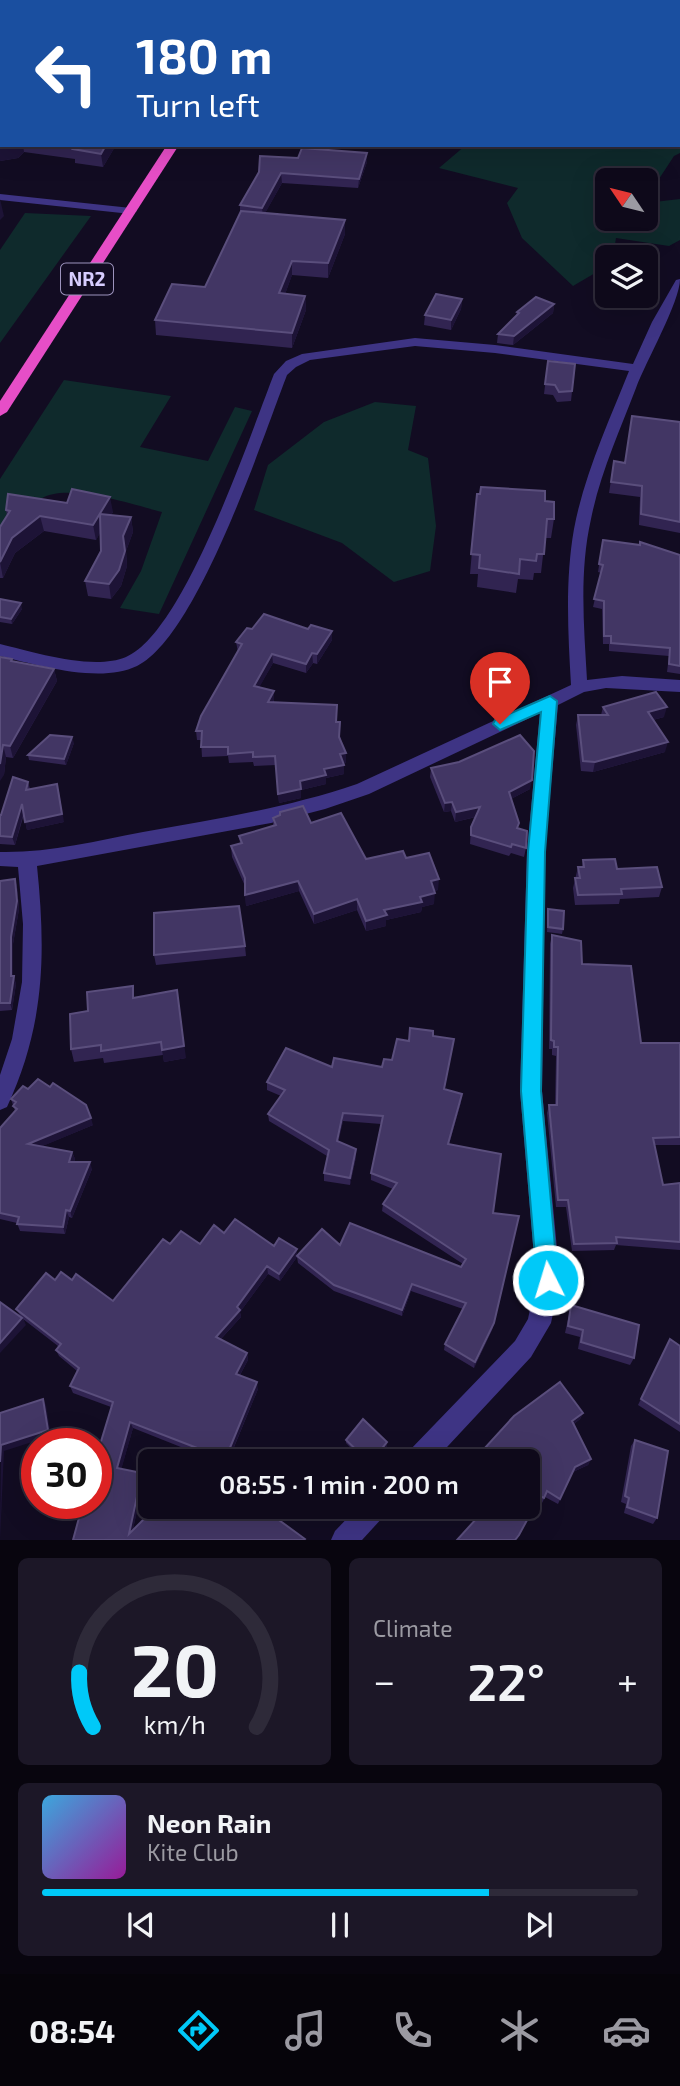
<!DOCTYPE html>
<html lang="en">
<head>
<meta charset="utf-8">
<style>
	:root { --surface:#0e091a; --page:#1c1727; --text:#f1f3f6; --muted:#9b9aa2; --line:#2e2a39; --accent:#00c9f8 }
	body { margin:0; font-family:"Exo 2",sans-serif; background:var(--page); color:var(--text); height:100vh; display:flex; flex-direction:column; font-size:26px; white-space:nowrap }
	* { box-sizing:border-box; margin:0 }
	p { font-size:23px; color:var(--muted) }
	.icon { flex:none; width:38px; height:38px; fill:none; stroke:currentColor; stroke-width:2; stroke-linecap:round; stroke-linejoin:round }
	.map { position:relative; height:1540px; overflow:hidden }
	.drawer { display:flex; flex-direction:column; gap:18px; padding:18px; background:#08050e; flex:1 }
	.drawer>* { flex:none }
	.guide { position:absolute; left:0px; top:0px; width:681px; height:147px; box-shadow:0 7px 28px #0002,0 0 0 2px var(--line); background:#1a4fa0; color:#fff; overflow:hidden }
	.needle { width:46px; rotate:305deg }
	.controls { position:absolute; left:595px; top:168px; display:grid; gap:14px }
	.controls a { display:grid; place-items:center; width:63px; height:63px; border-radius:10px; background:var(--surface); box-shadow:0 7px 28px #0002,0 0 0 2px var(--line); font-size:35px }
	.speed { position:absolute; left:21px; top:1428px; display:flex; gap:14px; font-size:35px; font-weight:700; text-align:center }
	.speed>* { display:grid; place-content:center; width:91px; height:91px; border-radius:50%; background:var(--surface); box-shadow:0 7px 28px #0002,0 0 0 2px var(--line); line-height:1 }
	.speed .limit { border:10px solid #d22; background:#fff; color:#111 }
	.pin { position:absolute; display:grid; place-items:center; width:60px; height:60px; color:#fff; margin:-72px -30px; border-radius:50% 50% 50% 0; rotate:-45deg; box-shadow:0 0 7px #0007 }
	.pin .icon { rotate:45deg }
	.me { position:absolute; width:77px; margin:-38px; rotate:355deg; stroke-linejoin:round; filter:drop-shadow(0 0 5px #0008) }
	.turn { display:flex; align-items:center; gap:24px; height:147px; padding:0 21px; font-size:32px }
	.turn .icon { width:91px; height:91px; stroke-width:2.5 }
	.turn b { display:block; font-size:49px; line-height:60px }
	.big { font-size:52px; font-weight:600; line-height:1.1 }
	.drawer .tile { flex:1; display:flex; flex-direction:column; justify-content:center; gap:10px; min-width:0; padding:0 24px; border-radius:10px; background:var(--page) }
	.drawer .dial { align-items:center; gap:0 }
	.dial svg { height:182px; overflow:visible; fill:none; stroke:var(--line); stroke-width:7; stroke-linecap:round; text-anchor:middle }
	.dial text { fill:var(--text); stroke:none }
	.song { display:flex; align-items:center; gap:21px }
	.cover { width:84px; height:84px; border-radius:10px; background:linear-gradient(135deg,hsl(200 70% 55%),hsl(300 70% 35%)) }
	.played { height:7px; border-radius:4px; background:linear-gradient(90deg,var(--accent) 75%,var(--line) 75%) }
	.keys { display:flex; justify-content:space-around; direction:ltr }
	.heat { display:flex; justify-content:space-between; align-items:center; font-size:38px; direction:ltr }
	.drawer .tiles { flex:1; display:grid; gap:18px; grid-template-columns:1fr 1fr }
	.tile:last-child { grid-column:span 2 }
	.trip { position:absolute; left:138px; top:1449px; width:402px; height:70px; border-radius:10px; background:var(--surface); box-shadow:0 7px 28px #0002,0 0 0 2px var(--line); font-weight:600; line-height:70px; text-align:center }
	.dock { display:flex; height:112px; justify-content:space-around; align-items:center; background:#06040a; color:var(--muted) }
	.dock .icon { width:49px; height:49px }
	.dock .selected { color:var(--accent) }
	.dock b { font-size:32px; color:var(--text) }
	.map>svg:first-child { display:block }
	.green { fill:#0f2a2c }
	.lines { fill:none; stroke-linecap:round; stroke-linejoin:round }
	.minor { fill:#3e3484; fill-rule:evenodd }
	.trunk { fill:#e64ec7; fill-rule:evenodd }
	.wall { fill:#312451 }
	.shaded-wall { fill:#1d1336 }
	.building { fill:#423664; stroke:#5a4e7c; stroke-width:2 }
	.route { fill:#00c9f8; stroke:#0083a1; stroke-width:2 }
	.labels { text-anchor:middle; stroke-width:7; stroke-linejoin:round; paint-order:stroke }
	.shield { fill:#120c22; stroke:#9c93bd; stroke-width:2 }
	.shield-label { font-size:19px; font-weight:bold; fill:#d7cdff }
</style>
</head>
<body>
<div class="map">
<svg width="680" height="1540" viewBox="0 0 680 1540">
	<rect width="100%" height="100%" fill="#120c22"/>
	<g class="green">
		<path d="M241,0H554L561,2H243Z"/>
		<path d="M680,132V153L674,156L655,185H646V180H607V185L604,186L607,192V219H646V203L680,199V240L669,246L616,238L613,257H607V266L573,286L522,238L507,203L518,188L439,168L466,145H679Z"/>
		<path d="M25,213L91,216L0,343V250Z"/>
		<path d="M64,380L171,396L140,447L208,461L235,407L252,411L159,614L120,608L141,571L162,512C134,505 66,482 41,499C27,510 17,526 0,533V479Z"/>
		<path d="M375,402L416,406L408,450L428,458L436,526L430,571L394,582L342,543L254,510L268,465L324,422Z"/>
	</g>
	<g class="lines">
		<g class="minor">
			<path d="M0,194L131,208L137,211L131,214L0,200Z"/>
			<path d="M680,279C680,302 646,361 636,388C620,430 600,474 591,519C579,572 584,627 587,680L622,676L680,680V692L606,688L584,692L558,705L545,852L542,1091L560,1280L551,1323L531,1357L434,1461H405L408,1452L515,1341L528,1319L536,1280L520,1091L527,852L540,713L369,794L325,809L271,823L37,866C46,954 45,1025 7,1107L0,1110V1075L12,1039L22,982L23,924L18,867L0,866V852C48,853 96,841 143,832C215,819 287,808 357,784L571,685C568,633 565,580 574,529C584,475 609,421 629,371L495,353L415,346L310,360L296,367L287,375C262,440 197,637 137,666C100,684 37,665 0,656V644C33,652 93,671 126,657C184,633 250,435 274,374L286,361L302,354L415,338L495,345L633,364L652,322L676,280Z"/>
			<path d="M358,1507H388L384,1516L362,1540H331L335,1531Z"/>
		</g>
		<g class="trunk">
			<path d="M266,0H276L265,2Z"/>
			<path d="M167,145H179L7,412L0,416V401Z"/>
		</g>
	</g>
	<g class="wall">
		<path d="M0,68H2V145H116L103,167L75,163V159L24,152L18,158L0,161V106L1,104L0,105Z"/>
		<path d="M367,153V162L358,188L282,183L265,213L345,220V234L328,278L292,275L285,294L305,296L306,310L292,348L156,335L155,320L205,287L240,213V205L298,158Z"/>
		<path d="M462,299L461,309L451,330L424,325L425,315Z"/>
		<path d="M554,304L553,313L513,345L497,343L498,334L516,316L517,312Z"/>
		<path d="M548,361L575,364L571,401L557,402L553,395L544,394Z"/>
		<path d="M680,422V533L639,525L640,497L609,493L614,461L624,463Z"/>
		<path d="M477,494L545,501L554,519L551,538H545L541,573H534L533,580L518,579L516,593L477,587L478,574H470Z"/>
		<path d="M6,510L113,512L111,515L131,517L133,532L126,551L127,566L121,586L111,599L88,596L85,581L101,551L100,532L96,540L44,531L15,553L3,578H0V527L7,516Z"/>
		<path d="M603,540L680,555V674L667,672L669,656L609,651V644H603L602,609L593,607L601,573L598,572Z"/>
		<path d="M0,599L22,609L12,624L0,622Z"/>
		<path d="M252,629H308L332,631V640L317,664L313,663L306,673L273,663L259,687L274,700V702L337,722L346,763H344V774L326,778V784L301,790V798L279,803L276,765L254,766L253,762L229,763L228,756L202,757L201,740H197L196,731L238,652L236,642Z"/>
		<path d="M0,657L13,662L54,669L57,681L13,758L6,757L4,775Z"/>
		<path d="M603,707L664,717L653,720L665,752L593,772L581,771L576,725L578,715H601Z"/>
		<path d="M74,743L66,765L29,760L28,755Z"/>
		<path d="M431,768L530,789L511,799L518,828L526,848L524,857L511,853L509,856L470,844L471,827L476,817L455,822L451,811L444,812L430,777Z"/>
		<path d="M28,782L30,789L64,822L27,830L24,814L15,845L0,844V815H1Z"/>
		<path d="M273,818L311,823L366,859L406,858L438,890L434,891V904L422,907L421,912L386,920V926L366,931L357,910L314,924L299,891L246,906L245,886L232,857L231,846L240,843L239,836L273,826Z"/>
		<path d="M583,860L617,869L662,887L659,897L620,899L619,904L575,905L573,888L578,867H582Z"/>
		<path d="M15,879L17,887L19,909L13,944V976L16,984L12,1010L0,1011V881Z"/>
		<path d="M548,909L563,929L562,934L547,932Z"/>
		<path d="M552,935L582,964L641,1043H680V1145H655L663,1185L680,1183V1250L616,1245L614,1250L572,1251L566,1207H556L547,1113L549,1105H555L556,1056L552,1055V1049H549L550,944Z"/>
		<path d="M245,946L246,956L156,965L154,955Z"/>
		<path d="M135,997L186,1058L164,1062L163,1055L104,1063L103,1058L74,1062L71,1049L88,1011Z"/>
		<path d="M433,1036L454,1039L444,1089L461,1102L449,1144L493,1213L494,1323L492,1330L474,1368L444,1350L445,1344L463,1309L411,1291L402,1316L334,1291L298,1263L297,1257L280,1281L268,1274L240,1312L241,1317L221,1339L247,1353L248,1360L240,1375L258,1389L230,1457H206L133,1428L121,1469L142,1473L144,1478L133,1529L305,1539V1540H73L111,1407L73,1393L70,1386L77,1371L59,1356L56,1350L58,1346L23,1319L26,1325L16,1309L55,1280H72L113,1301L170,1244H200L224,1233L274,1246L297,1256L340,1245L461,1267L463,1264L382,1211L383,1204L393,1189L371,1180V1173L381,1124L343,1121L338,1142L356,1149V1157L350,1185L324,1181V1173L327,1156L269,1121L268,1114L281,1096L267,1090V1082L332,1067H382L392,1060L409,1041Z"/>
		<path d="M28,1089L93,1125L42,1146L72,1152L75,1159L74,1162L92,1169L72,1218L69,1217L65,1234L20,1231L17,1223L0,1219V1128L15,1111L11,1099Z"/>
		<path d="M571,1305L634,1358L630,1365L578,1349L580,1337L565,1333Z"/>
		<path d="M670,1339L680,1346V1432L638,1405Z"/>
		<path d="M583,1413L580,1419L574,1424L591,1459L588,1465L573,1472L558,1504L545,1497L542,1503L538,1501L528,1461Z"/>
		<path d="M346,1440L387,1446L374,1461H364L346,1443Z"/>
		<path d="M635,1440L657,1518L653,1524L624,1513L626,1504L621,1502L631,1446Z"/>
	</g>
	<g class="shaded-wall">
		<path d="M2,90V104L0,105V91Z"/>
		<path d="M10,145H23L24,152L18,158L0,161V147Z"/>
		<path d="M106,145H116L103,167L101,154Z"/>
		<path d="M367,153V162L358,188L359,179Z"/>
		<path d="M281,173L282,183L263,217L262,208Z"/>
		<path d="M0,199L4,216L0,220Z"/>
		<path d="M345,220V234L328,278V263Z"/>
		<path d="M292,261V275L280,308L279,293Z"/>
		<path d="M305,296L306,310L292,348V333Z"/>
		<path d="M462,299L461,309L451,330V320Z"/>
		<path d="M554,304L553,313L513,345L514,336Z"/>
		<path d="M110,497L113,512L96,540L93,525Z"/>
		<path d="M40,516L44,531L15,553L3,578L0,562L12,538Z"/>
		<path d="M131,517L133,532L126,551L127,566L121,586L111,599L109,584L123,536Z"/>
		<path d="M21,603L22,609L12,624L11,619Z"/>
		<path d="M332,631V640L317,664V654Z"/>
		<path d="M312,653L313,663L306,673V664Z"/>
		<path d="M272,654L273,663L255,695L254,686Z"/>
		<path d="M54,669L57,681L13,758L10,746Z"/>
		<path d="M274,691V700L269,711L268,702Z"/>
		<path d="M667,707L664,717L645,722L648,712Z"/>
		<path d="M72,737L74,743L66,765L64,759Z"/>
		<path d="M668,742L665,752L593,772L595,762Z"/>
		<path d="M3,745L6,757L4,775L0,781V764Z"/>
		<path d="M346,753V763L340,764V754Z"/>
		<path d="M344,765V774L326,778V784L301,790V798L279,803L278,794L300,781L324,769Z"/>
		<path d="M532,780L530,789L507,801L509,792Z"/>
		<path d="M59,791L64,822L27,830L25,822Z"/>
		<path d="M452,802L451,811L444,812L445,803Z"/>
		<path d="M22,804L24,811L15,845L12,837Z"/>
		<path d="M480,807L479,816L455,822L456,812Z"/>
		<path d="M15,879L17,887L19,909L13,944V979L14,976L16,984L12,1010L10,1003L11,937Z"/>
		<path d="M439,879L438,890L430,892L431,881Z"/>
		<path d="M298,881L299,891L246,906L245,895Z"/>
		<path d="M435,893L434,904L422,907L421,912L386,920V926L366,931V921L384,910L420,897Z"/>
		<path d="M357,899V910L314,924V914Z"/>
		<path d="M177,990L186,1058L164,1062L162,1050Z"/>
		<path d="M462,1094L461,1102L447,1152L448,1144Z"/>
		<path d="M343,1113V1121L337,1149V1141Z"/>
		<path d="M91,1118L93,1125L31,1151L28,1144Z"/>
		<path d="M356,1149V1157L350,1185V1178Z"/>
		<path d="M72,1152L75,1159L71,1169L69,1162Z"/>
		<path d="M90,1162L92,1169L72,1218L70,1211Z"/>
		<path d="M66,1210L69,1217L65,1234L63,1227Z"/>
		<path d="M297,1249V1257L280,1281L279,1274Z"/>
		<path d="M267,1266L268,1274L240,1312L241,1317L217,1343L216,1337Z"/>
		<path d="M412,1284L411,1291L402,1316V1310Z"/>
		<path d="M22,1318L26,1325L0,1353V1343Z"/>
		<path d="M494,1323L492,1330L474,1368L475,1362Z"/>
		<path d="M247,1353L248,1360L237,1380L236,1374Z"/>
		<path d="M257,1382L258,1389L228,1461L227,1455Z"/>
		<path d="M43,1399L46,1405L51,1436L4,1451L0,1540L1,1445Z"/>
		<path d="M583,1413L580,1419L570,1427L572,1421Z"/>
		<path d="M130,1422L133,1428L120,1474L117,1468Z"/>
		<path d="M387,1442V1446L374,1461H372Z"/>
		<path d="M591,1459L588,1465L573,1472L575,1467Z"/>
		<path d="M142,1473L144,1478L131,1539L129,1534Z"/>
	</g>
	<g class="building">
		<path d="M646,0H680V23H679V2H646Z"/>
		<path d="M0,68H2V90L0,91Z"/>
		<path d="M2,104V145H10L0,147V106Z"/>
		<path d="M69,145H106L101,154L73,149L76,146Z"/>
		<path d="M302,148L367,153L359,179L281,173L262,208L240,205L259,172L260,156L298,158Z"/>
		<path d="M241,211L345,220L328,263L292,261L279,293L305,296L292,333L155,320L172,284L205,287Z"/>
		<path d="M436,294L462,299L451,320L425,315Z"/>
		<path d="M536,297L554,304L514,336L498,334L519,313L517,312Z"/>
		<path d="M548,361L575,364L572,391L559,392L555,385L545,384Z"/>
		<path d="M632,416L680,422V522L641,514L642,486L611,482L614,461L625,463Z"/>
		<path d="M481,487L545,491V501L554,502V519H547L544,554H537L536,561L520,559L519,574L479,568L480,555L471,554L477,494H480Z"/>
		<path d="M72,489L110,497L93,525L40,516L12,538L0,562V527L10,511L6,510L8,494L67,503Z"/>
		<path d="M100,514L131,517L123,536L125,551L119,570L109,584L85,581L101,551Z"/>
		<path d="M603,540L640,545V542L680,555V666L669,664L670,648L611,643V636H604V601L594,599L603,565L599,564Z"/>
		<path d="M0,599L21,603L11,619L0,617Z"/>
		<path d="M264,614L308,629L311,625L332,631L317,654L312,653L306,664L272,654L254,686L274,691L268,702L337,705L336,722H340L339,737L346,753L340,754L344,765L324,769L326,775L300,781L301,789L278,794L275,756L253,757V752L228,754V747H201L202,731H196L201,716L242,644L236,642L247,628L252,629Z"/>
		<path d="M0,657L12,659L11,661L54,669L10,746L3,745L0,764Z"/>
		<path d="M656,692L667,707L648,712L668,742L595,762L583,761L578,715H608L603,707Z"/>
		<path d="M50,735L72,737L64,759L28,755Z"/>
		<path d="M520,735L534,751L532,780L509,792L519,823L517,828L527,831L526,848L512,844L511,847L471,835V827L480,807L456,812L452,802L445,803L431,768L459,762Z"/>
		<path d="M13,777L28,782L26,790L57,784L62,814L25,822L22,804L12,837L0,836V815H1Z"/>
		<path d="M303,806L311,823L341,813L366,859L403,851L406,858L429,853L439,879L431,881L435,893L420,897L422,902L384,910L387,915L366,921L357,899L314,914L298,881L245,895V878L231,846L242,843L239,836L276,825L273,818L280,815V812Z"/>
		<path d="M615,859L617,869L657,867L662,887L621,889L622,894L578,895L575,878H580L578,867H584L583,860Z"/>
		<path d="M15,879L17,901L11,937V976H14L10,1003H0V881Z"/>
		<path d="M239,906L245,946L154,955V913Z"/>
		<path d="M548,909L564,911L563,929L548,927Z"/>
		<path d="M552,935L581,941L582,964L631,966L641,1043H680V1137L653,1138L663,1185L680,1183V1242L616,1237L617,1243L574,1244L568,1200H558L549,1105H557L558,1047H554V1041L551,1040Z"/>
		<path d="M133,986V998L177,990L184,1046L162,1050L161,1042L101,1051V1045L71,1049L70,1014L88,1011L87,992Z"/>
		<path d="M410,1028L433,1031V1036L454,1039L444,1089L462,1094L448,1144L501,1154L493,1213L519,1216L494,1323L475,1362L445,1344L466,1303L412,1284L402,1310L334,1285L297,1256L322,1229L340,1245L350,1223L461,1267L466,1259L383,1204L397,1183L371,1173L383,1116L343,1113L337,1141L356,1149L350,1178L324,1173L329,1150L268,1114L285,1090L267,1082L286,1048L332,1067L334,1058L382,1067L384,1059L392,1060L397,1039L409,1041Z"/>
		<path d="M38,1079L50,1087L53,1083L86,1105L91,1118L28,1144L72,1152L69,1162H90L70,1211L66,1210L63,1227L17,1224L19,1217L0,1213V1128L17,1109L13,1106L16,1102L11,1099L23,1086L28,1089Z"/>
		<path d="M235,1219L274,1246L279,1238L297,1249L279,1274L267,1266L237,1307L240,1310L216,1337L247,1353L236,1374L257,1382L227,1455L235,1461H202L210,1453L130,1422L117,1468L142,1473L129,1534L156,1507H261L305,1539L304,1540H73L83,1503H96V1458L113,1402L70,1386L79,1368L56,1350L61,1344L16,1309L46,1273L55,1280L61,1272L72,1280L76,1274L113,1301L163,1239L170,1244L181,1231L200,1244L214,1225L224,1233Z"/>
		<path d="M0,1302L22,1318L0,1343Z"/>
		<path d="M571,1305L639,1325L634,1358L581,1342L583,1330L568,1326Z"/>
		<path d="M670,1339L680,1346V1424L641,1399Z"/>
		<path d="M560,1382L583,1413L572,1421L591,1459L575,1467L560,1499L547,1491L544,1498L540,1496L519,1535L515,1540H457L487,1507H528V1461H473L514,1416Z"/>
		<path d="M43,1399L48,1430L1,1445L0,1462V1413Z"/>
		<path d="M363,1419L387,1442L372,1461H368L346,1440Z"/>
		<path d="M635,1440L668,1451L657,1518L627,1507L629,1498L625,1496Z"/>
	</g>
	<path class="route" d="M550,696L557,701L545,852L541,1091L558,1280L555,1288L548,1291L541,1288L537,1280L521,1091L528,852L541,712L500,730L493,724L495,720Z"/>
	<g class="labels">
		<rect class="shield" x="61" y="263.5" width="52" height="31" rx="5"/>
		<g class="shield-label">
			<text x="87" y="286">NR2</text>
		</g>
	</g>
</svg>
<div class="controls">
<a><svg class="needle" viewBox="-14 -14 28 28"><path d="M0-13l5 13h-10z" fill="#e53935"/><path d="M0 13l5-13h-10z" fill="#9b9aa2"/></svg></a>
<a><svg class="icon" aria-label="layers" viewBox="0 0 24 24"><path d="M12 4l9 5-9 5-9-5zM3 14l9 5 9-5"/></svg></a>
</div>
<div class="speed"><div class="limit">30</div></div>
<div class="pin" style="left:500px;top:724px;background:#d93025"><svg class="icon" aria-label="arrive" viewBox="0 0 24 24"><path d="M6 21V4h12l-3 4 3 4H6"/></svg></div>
<svg class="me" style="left:548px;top:1280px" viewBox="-20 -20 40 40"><circle r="17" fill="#00c9f8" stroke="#fff" stroke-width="3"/><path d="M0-11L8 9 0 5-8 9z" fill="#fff"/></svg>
<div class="trip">08:55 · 1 min · 200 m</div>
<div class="guide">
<div class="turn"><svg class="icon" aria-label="left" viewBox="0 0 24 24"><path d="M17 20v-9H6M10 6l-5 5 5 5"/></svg><div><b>180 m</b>Turn left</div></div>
</div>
</div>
<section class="drawer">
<div class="tiles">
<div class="tile dial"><svg viewBox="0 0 100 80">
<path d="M14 69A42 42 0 1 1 86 69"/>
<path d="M14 69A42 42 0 0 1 8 45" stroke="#00c9f8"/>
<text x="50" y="56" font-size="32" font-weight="700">20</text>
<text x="50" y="72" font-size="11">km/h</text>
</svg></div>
<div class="tile"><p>Climate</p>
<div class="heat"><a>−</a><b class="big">22°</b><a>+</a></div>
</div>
<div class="tile">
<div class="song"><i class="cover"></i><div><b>Neon Rain</b><p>Kite Club</p></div></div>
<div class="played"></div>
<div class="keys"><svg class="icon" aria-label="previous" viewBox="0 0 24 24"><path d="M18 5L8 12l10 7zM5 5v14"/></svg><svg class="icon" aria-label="pause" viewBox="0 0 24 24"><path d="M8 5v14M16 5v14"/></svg><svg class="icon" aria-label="next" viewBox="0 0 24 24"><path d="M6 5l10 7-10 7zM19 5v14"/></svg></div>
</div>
</div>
</section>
<nav class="dock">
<b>08:54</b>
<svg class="icon selected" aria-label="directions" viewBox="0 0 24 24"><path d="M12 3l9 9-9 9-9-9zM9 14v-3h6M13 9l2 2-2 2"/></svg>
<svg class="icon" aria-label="music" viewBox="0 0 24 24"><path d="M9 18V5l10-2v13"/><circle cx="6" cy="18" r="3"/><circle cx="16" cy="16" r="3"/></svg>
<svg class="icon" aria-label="phone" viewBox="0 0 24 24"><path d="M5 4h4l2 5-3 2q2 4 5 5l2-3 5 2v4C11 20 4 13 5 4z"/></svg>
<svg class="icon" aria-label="climate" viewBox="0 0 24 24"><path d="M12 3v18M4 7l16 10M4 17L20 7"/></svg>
<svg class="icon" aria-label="car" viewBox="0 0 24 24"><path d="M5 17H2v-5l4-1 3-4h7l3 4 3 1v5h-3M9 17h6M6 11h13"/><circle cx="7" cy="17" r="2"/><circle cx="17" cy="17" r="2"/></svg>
</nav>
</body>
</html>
